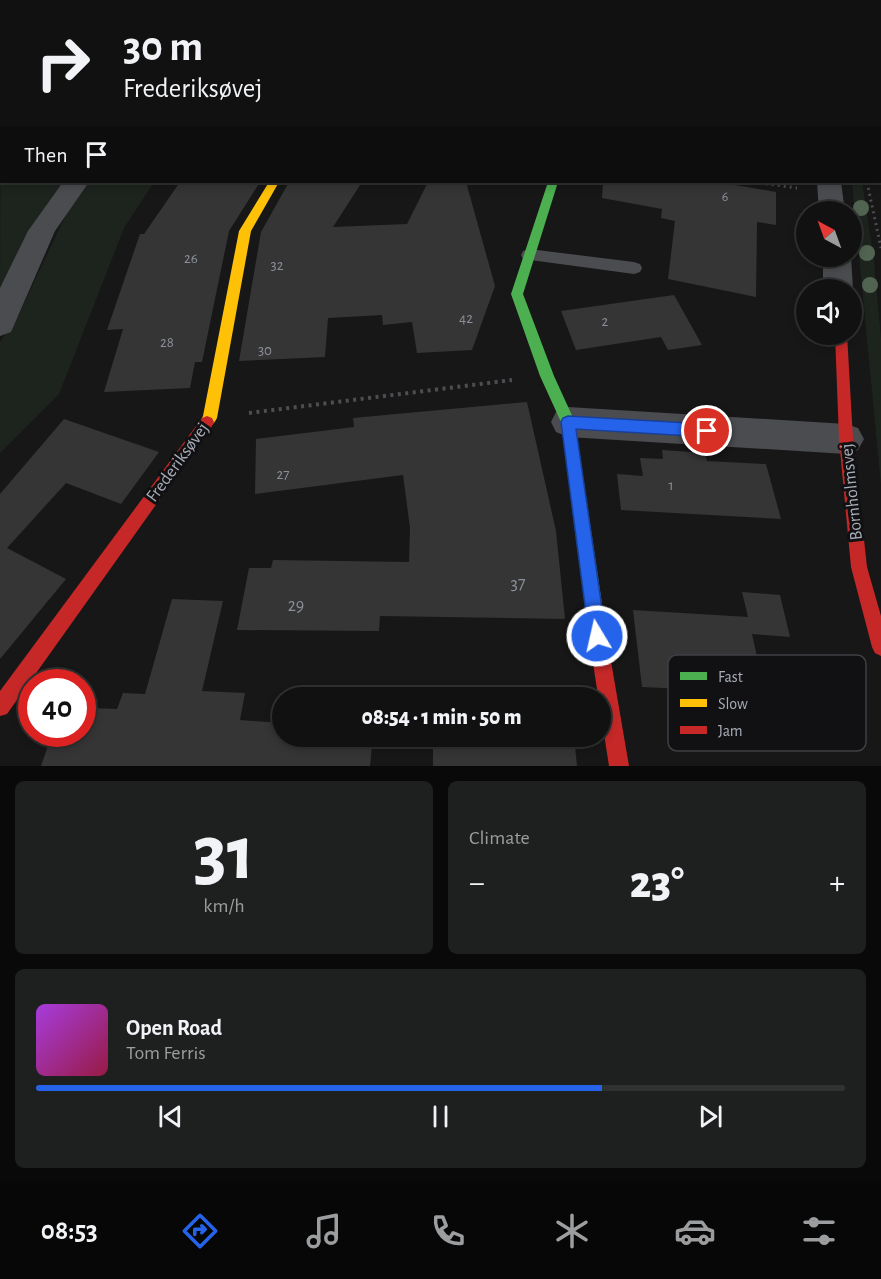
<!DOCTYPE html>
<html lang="en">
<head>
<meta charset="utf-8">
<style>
	:root { --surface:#111; --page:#1e1f1f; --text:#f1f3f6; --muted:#9c9d9f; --line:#303131; --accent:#2563eb }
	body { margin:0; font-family:"Alegreya Sans",sans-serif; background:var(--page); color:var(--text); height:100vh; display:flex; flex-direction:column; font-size:22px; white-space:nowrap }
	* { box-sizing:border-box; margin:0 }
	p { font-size:20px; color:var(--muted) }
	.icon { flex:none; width:33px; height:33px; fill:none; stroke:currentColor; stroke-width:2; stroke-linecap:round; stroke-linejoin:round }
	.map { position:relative; height:766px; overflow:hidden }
	.side { display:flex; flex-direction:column; gap:15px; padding:15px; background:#090909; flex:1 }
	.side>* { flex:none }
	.top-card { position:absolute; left:0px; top:0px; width:882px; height:183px; box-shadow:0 3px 9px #0003,0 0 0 2px var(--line); background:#111; color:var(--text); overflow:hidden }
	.needle { width:39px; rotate:319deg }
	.controls { position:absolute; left:796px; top:201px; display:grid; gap:12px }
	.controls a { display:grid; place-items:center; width:66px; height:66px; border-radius:50%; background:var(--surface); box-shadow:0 3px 9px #0003,0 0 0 2px var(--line); font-size:30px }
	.speed { position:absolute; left:18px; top:669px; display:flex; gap:12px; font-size:30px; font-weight:700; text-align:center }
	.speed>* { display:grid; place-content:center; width:78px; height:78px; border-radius:50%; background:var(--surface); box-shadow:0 3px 9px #0003,0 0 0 2px var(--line); line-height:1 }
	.speed .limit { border:9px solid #d22; background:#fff; color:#111 }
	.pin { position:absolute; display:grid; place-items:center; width:51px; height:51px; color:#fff; margin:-26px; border:3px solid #fff; border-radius:50%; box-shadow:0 2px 6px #0007 }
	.me { position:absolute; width:66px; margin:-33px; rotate:351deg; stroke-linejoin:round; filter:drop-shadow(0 0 4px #0008) }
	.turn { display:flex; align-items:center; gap:21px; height:126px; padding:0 24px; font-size:27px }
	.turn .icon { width:78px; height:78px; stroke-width:2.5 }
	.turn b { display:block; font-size:42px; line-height:51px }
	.then { display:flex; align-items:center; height:57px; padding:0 24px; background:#0003; gap:12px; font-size:22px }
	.big { font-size:45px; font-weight:800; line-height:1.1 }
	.side .tile { flex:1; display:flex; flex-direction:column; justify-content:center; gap:9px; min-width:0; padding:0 21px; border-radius:9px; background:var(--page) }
	.side .dial { align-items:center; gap:0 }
	.dial b { font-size:78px; line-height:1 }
	.song { display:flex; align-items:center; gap:18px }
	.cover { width:72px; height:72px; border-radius:9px; background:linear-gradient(135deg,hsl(280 70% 55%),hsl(340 70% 35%)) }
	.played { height:6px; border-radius:3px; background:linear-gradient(90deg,var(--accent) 70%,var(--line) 70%) }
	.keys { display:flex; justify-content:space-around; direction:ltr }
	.heat { display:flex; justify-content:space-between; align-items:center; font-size:33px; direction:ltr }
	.side .tiles { flex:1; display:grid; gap:15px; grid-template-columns:1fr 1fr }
	.tile:last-child { grid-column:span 2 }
	.trip { position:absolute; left:272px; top:687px; width:339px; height:60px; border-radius:30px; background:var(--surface); box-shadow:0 3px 9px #0003,0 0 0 2px var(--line); font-weight:800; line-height:60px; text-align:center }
	.dock { display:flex; height:96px; justify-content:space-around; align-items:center; background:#070707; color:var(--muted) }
	.dock .icon { width:42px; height:42px }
	.dock .current { color:var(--accent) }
	.dock b { font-size:27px; color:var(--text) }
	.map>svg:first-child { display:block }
	.green { fill:#1d241e }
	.building { fill:#353536 }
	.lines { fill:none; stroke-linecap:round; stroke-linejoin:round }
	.path-far2 { stroke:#4d4e52; stroke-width:2; stroke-dasharray:1.5 3; stroke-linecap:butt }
	.path-far1 { stroke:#4d4e52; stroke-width:3; stroke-dasharray:2 4; stroke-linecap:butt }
	.path { stroke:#4d4e52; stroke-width:4; stroke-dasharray:3 4.5; stroke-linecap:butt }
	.lane { fill:#4b4c50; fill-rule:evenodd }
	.street { fill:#4b4c50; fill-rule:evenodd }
	.fast { fill:#4caf50; fill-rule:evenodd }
	.slow { fill:#ffc107; fill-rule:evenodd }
	.jam { fill:#c62828; fill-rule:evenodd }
	.tree { fill:#506451 }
	.route { fill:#2563eb; stroke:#184099; stroke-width:1.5 }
	.labels { text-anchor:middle; stroke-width:6; stroke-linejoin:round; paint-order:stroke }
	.far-number-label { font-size:14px; fill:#8b8f98 }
	.number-label { font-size:15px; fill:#8b8f98 }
	.street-label { font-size:18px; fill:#a8adb8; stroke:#111113 }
	.near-number-label { font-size:18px; fill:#8b8f98 }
	.key { fill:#111113; stroke:#3e4045; stroke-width:1.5 }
	.key-label { font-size:16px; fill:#a8adb8 }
</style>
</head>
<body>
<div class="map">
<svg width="881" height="766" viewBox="0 0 881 766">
	<rect width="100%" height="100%" fill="#171717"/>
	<g class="green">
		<path d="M1,57L2,182H65L46,207L0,289Z"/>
		<path d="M88,182H154L124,228L59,394L0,453V342L18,316L71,204Z"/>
		<path d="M852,182H862L874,261L881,338V485Z"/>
	</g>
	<g class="building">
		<path d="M180,182H260L229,231L202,362H195L190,388L104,392L123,329L107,330L140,234H144Z"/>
		<path d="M289,182H362L333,227L407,224L428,182H466L495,286L472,350L417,353L412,322L383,325L382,315L328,318L325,357L239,361L261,232Z"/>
		<path d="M603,182H718L776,192V225L757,222L756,297L668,279L675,221L661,218L662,209L602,198Z"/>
		<path d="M674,295L702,345L668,350L661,337L576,350L561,311Z"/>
		<path d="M527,402L556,531L565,619L380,616L379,631L237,630L249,568H271L273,560L409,562L410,528L403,475L255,494L256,439L354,427L353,418Z"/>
		<path d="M64,419L159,452L121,504L66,483L7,548L66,579L0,659V494Z"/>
		<path d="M662,450L705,453L707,461L766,464L781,519L621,510L617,474L643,476L640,458L663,459Z"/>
		<path d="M742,592L780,595L790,637L752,634L765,693L739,692L747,732L691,728L685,689L642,687L633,610L748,617Z"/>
		<path d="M172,599L223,601L202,691L245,693L240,720L282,723V736H373L370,766H41L52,734H82L91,708L117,709L123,693L145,694Z"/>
		<path d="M433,736H574L577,766H433Z"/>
	</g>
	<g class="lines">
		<g class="path-far2">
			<path d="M368,0L377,2"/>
			<path d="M254,2L258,0"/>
			<path d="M394,2L396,0"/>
		</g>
		<g class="path-far1">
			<path d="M754,182L797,188"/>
			<path d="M867,182L881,248"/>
		</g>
		<path class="path" d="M249,413L512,380"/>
		<g class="lane">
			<path d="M213,0H227L228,2H214Z"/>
			<path d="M576,0H588L589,2H577Z"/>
			<path d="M529,249L634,262L640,264L642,268L640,272L634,274L523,259L521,255L523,251Z"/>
		</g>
		<g class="street">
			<path d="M63,182H89L55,231L11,332L0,336V288L28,231Z"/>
			<path d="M817,182H841L845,212H819Z"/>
			<path d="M823,256H851L853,290L852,291L823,290Z"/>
			<path d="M568,407L846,424L858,428L864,439L858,450L846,454L568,437L556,432L551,422L556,412Z"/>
		</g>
		<g class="fast">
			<path d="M0,47H2L0,52Z"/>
			<rect x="880" y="107" width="1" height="6"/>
			<path d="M548,182H558L523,294L554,376L575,422L607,638L604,644L598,647L592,644L589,638L561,422L540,376L511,294Z"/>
		</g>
		<path class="slow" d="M269,182H279L251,231L217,418C213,425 210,429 202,426L200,422L203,416L239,231Z"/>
		<g class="jam">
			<path d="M835,334H847L853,439L867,567L881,616V656L875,653L872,647L851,567L839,439Z"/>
			<path d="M207,416L212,418L214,422L212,426L7,714L0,716V691L202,418Z"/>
			<path d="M598,629L604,632L607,638L629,766H609L589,638L592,632Z"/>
		</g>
	</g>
	<g class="tree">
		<circle cx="861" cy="208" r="8"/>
		<circle cx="867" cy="253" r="8"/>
		<circle cx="870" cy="285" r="8"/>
	</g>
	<path class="route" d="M568,416L707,424L712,426L714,431L712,435L707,437L576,429L606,636L604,642L597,645L591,642L589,636L561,422L563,418Z"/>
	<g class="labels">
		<g class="far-number-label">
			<text x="725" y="201">6</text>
		</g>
		<g class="number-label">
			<text x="191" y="263">26</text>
			<text x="277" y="270">32</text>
			<text x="466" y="323">42</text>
			<text x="605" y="326">2</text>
			<text x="167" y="347">28</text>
			<text x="265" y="355">30</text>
			<text x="283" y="479">27</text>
			<text x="671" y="490">1</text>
		</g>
		<g class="street-label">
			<text transform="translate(177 462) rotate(-54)" y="6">Frederiksøvej</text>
			<text transform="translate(851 492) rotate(-96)" y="6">Bornholmsvej</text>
		</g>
		<g class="near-number-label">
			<text x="518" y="589">37</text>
			<text x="296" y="611">29</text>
		</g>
	</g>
	<rect x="668" y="655" width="198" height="96" rx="9" class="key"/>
	<rect x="680" y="672" width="27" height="8" fill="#4caf50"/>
	<rect x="680" y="699" width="27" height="8" fill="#ffc107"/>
	<rect x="680" y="726" width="27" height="8" fill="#c62828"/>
	<g class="key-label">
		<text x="718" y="682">Fast</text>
		<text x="718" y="709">Slow</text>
		<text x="718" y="736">Jam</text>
	</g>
</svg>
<div class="controls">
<a><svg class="needle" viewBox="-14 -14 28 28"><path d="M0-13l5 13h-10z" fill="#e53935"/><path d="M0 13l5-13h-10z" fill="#9c9d9f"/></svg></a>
<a><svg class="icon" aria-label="sound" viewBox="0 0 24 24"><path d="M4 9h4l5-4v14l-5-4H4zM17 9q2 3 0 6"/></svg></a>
</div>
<div class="speed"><div class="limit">40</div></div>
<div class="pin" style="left:707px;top:431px;background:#d93025"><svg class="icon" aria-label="arrive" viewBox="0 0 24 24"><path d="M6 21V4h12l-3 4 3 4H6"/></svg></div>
<svg class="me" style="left:597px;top:636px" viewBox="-20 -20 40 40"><circle r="17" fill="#2563eb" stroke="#fff" stroke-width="3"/><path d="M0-11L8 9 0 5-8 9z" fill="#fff"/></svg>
<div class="trip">08:54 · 1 min · 50 m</div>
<div class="top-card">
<div class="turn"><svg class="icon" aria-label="right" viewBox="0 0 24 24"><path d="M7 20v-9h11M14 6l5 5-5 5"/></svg><div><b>30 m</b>Frederiksøvej</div></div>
<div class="then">Then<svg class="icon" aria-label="arrive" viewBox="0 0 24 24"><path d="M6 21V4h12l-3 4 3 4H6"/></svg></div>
</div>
</div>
<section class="side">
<div class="tiles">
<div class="tile dial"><b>31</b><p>km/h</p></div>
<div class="tile"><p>Climate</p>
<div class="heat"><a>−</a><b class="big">23°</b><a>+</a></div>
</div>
<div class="tile">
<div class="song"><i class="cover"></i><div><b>Open Road</b><p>Tom Ferris</p></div></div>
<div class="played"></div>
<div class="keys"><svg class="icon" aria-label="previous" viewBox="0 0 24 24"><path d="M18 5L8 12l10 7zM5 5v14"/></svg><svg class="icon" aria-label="pause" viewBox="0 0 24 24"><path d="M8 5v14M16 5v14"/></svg><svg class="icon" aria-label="next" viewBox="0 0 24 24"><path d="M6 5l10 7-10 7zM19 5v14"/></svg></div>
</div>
</div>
</section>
<nav class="dock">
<b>08:53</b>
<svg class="icon current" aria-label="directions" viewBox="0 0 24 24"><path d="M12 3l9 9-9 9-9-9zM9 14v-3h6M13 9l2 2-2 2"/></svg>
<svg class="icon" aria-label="music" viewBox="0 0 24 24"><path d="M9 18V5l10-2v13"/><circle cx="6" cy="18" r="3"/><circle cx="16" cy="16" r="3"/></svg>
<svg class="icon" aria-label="phone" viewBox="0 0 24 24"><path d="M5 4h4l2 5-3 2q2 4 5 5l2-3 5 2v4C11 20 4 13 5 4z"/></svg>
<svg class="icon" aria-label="climate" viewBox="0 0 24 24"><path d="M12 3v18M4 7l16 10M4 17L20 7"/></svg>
<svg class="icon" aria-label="car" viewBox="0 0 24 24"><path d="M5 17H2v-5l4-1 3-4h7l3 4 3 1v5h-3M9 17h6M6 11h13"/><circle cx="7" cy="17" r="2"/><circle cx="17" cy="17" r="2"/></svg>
<svg class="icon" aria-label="filters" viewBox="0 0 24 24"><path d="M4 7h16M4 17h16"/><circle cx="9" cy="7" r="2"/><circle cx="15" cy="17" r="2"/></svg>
</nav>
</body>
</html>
